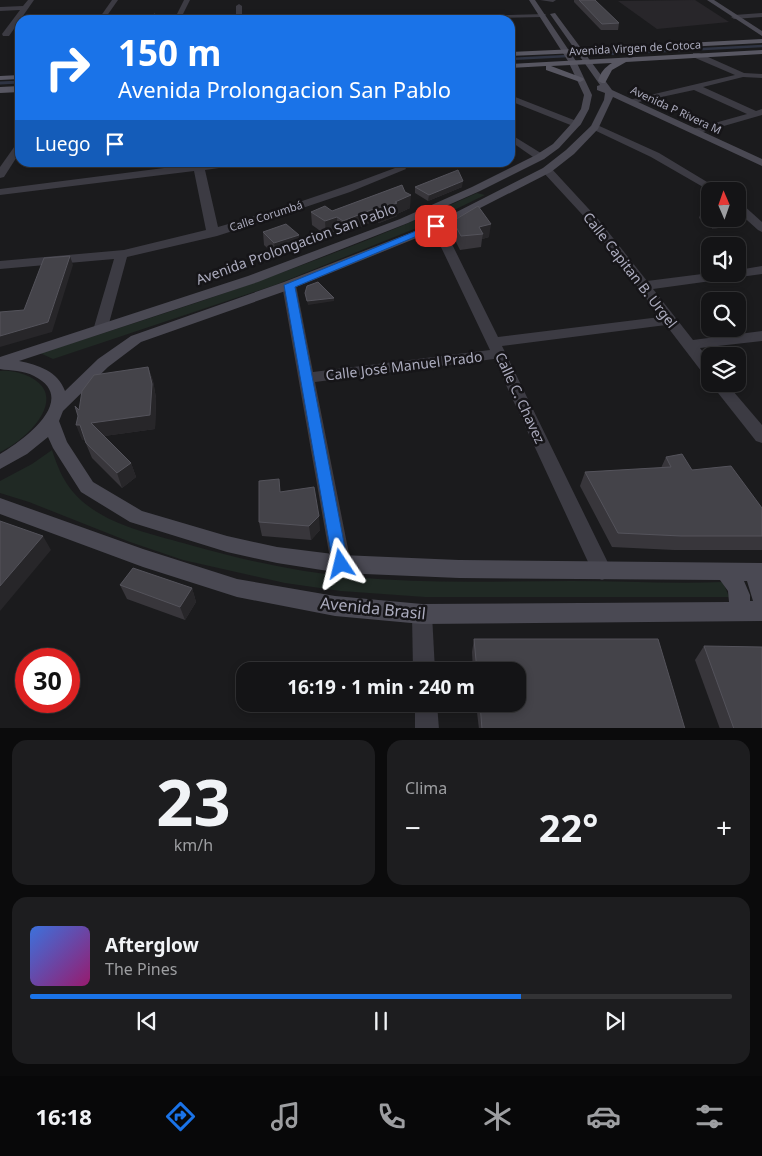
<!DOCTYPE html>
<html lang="es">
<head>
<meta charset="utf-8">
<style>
	:root { --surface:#141416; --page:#1d1d1f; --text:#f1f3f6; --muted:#9d9ea1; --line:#333335; --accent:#1a73e8 }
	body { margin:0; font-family:"Noto Sans",sans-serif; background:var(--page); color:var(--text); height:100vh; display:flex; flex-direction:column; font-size:19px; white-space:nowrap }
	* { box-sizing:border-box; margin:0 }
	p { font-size:16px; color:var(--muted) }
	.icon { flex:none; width:28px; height:28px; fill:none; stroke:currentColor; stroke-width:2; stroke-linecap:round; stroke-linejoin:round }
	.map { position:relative; height:728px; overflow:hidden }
	.panel { display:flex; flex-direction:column; gap:12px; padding:12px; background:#0b0b0c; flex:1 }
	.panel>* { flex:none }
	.guide { position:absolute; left:15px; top:15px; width:500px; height:152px; border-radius:15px; box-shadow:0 2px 8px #0003,0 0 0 1px var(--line); background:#1a73e8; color:#fff; overflow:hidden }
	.needle { width:32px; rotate:358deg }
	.fabs { position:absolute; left:701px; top:182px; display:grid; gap:10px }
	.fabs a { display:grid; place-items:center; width:45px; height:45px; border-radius:10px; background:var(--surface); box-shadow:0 2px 8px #0003,0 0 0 1px var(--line); font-size:25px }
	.speed { position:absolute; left:15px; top:648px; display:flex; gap:10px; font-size:25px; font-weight:700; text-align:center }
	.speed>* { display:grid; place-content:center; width:65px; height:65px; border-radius:50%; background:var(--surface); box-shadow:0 2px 8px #0003,0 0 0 1px var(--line); line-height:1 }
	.speed .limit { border:8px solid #d22; background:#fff; color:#111 }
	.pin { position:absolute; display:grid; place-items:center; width:42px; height:42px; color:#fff; margin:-21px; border-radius:10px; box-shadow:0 2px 8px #0006 }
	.me { position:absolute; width:55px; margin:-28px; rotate:350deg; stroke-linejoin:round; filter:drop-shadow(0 0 4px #0008) }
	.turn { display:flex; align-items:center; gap:18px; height:105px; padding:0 20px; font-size:22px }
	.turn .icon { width:65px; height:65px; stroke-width:2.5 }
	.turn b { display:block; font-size:35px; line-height:42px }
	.then { display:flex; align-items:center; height:48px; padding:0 20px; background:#0003; gap:10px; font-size:19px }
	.big { font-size:38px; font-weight:700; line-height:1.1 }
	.panel .widget { flex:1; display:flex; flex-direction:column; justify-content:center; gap:8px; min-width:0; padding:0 18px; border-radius:15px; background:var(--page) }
	.panel .dial { align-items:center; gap:0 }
	.dial b { font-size:65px; line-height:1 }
	.song { display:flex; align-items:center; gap:15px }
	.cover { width:60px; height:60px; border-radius:8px; background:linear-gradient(135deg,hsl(220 70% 55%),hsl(320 70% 35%)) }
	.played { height:5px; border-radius:2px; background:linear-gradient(90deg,var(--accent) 70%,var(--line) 70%) }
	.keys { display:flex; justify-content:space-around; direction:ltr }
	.heat { display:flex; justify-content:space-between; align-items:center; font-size:28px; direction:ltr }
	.panel .tiles { flex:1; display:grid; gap:12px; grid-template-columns:1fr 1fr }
	.widget:last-child { grid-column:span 2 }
	.trip { position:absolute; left:236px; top:662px; width:290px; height:50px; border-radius:15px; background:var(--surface); box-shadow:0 2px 8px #0003,0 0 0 1px var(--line); font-weight:700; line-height:50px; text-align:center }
	.dock { display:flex; height:80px; justify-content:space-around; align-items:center; background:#080809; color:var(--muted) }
	.dock .icon { width:35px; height:35px }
	.dock .on { color:var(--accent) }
	.dock b { font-size:22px; color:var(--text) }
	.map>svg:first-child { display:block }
	.built { fill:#28262a }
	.green { fill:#202924 }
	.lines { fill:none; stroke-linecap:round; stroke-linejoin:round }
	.stream-far1 { stroke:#2f3443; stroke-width:2.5 }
	.stream { stroke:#2f3443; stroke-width:3 }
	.street { fill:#3c3b43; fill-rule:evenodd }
	.secondary { fill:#4a4953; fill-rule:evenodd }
	.primary { fill:#585762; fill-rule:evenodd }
	.wall { fill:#38363b }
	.shaded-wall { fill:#272629 }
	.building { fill:#444349; stroke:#54535b }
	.route { fill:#1a73e8; stroke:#114b97 }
	.labels { text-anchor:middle; stroke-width:5; stroke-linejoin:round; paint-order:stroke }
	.far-street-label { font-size:11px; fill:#acacbe; stroke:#161518 }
	.street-label { font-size:14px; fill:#acacbe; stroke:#161518 }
	.near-street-label { font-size:16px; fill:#acacbe; stroke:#161518 }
</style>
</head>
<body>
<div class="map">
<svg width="762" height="729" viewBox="0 0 762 729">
	<rect width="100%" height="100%" fill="#1b1b1d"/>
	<path class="built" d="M695,0L729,22L657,29L618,1Z"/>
	<g class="green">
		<path d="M477,193L485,195L419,227L275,285L53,359L40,353C189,307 335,258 477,193Z"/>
		<path d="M0,371C10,370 22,373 30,377C71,398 25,441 0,452Z"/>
		<path d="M52,450C61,478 71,496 97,512C124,529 159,536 190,545C243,560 297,572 352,577C425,584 498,581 571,581C622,581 672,584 723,582L729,597H425L341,591L285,583L183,560L130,542L29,502L0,493V481L32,464Z"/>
	</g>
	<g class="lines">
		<path class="stream-far1" d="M510,59L762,46"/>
		<path class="stream" d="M0,83L20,82"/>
		<g class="street">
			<path d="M28,0H34L9,36H3L2,34L20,10L0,11V7L23,6Z"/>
			<path d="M112,0H118L104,20H98Z"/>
			<path d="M184,0H190L180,20H174Z"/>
			<path d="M540,0H556L553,2Z"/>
			<path d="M239,4L242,6V20H236V6Z"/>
			<path d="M762,13V17L734,19L731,17L734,15Z"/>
			<path d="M545,14L546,15L543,17L387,20L390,18Z"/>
			<path d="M693,53H699L744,73L762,74V78L743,77L703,87L756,111L762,109V115L696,134L693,133V129L747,114L694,90L629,104V100L735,75L693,57Z"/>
			<path d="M510,95L579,122L581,124L579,126H573L510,101Z"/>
			<path d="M595,124L659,153L722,191H710L651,157L592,129L590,127Z"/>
			<path d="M510,134L544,155V159H536L510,141Z"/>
			<path d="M20,142V152L4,177L0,178V167L17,143Z"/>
			<path d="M211,162H245L240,165L205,170L218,227C278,210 337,190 395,168L392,162H402L406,169L350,192L267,220L217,236L127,257L108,327L106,330H96L94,327L114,259L0,269V261L124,250L206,230L194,171L0,195V189Z"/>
			<path d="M547,167L551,168L598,219L647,281L710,273L738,274V270L762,266V274L653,289L693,340L762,331V341L700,348L710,362V377L705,376L666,325L502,346L612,571L609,577L602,580L595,577L494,359L315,382L351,564L348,570L341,573L334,570L331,564L282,285L289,281L296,285L313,372L490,350L431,226L437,222L443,226L498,337L660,317L590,223L543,172L542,170L543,168Z"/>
			<path d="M738,203L742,204L762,222V232L758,230L738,212Z"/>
			<path d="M711,384H727L762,425V443L756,441Z"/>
			<path d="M422,604L429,607L432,614L435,671H413L412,614L415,607Z"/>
			<path d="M415,704H437L439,729H415Z"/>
		</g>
		<g class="secondary">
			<path d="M529,0H535L576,61L592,95L589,109L581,124L559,148L544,159L480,191L408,223L258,282L19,361C38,365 58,371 65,391L98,359L131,336L284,282L433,224L543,168L566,150L591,126L604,100L605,93L597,90V86L600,85L550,14L555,13L612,90L762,159V166L613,97L598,129L574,154L551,172L441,228L294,288L141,342L108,367L63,411L59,421L67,442L93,482L142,511L227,536L277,547L341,555L459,560L762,563V621L422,624L335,616L237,597L143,567L0,514V498L143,549L237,579L335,596L422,604L729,602L728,591L720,580L459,578L341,573L277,563L227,552L130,522L81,492L53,448L48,437L27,454L0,469V454C23,441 80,399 34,376C23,370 11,371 0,369V357L248,276L400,219L472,187L536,155L553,144L572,123L581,109L584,95L568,61ZM744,581H747L753,601H750V595Z"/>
			<path d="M707,0H714L762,31V36Z"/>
		</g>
		<g class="primary">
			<path d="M762,39V43L686,47L682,45L686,43Z"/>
			<path d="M621,47H624V51L510,56V52Z"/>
			<path d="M762,50V54L626,62L612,70L605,83H602L598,81C600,73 605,67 612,63L551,66L583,78L584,80L580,82L546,70V66L510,68V64Z"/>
			<path d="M20,75V79L0,80V76Z"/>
			<path d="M20,86V92L0,93V87Z"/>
		</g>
	</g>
	<g class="wall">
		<path d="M574,0H595L619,23L618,30H601L574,2Z"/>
		<path d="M402,185L410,208L397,214V216L379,223L376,220L344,234L337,230L326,235L312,225L311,212L332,211Z"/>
		<path d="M415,187H462L428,201L415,193Z"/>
		<path d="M701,212L744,223L713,229L699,218Z"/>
		<path d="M453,221L489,237L482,239L481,247L460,250L452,234Z"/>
		<path d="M263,232L300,248L276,256L264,245Z"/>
		<path d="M148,367L153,381L156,398L155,429L104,436L131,463L136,477L122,488L92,458L84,439L82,440Z"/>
		<path d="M666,457L762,508V550H674L612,547L580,486L585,472L661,468Z"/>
		<path d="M281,492L320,530L311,540L262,536L259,522Z"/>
		<path d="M120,585L192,588L196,602L185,620L127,599Z"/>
		<path d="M474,639L685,729H479L476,704H518V671H473L472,652Z"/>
		<path d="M704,646L762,729H720L695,660Z"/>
	</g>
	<g class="shaded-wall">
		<path d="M463,181L462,187L428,201L429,195Z"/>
		<path d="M411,195L410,208L397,214V216L379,223V210L395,202Z"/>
		<path d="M376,208V220L344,234L343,221Z"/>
		<path d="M747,216L744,223L713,229L715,222Z"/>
		<path d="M337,217V230L326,235L325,221Z"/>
		<path d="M491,224L489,237L482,239L483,234L479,227Z"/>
		<path d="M299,235L300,248L276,256L274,243Z"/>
		<path d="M70,256L73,265L52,332L0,347V336L48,322Z"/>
		<path d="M334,298V301L308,305L307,301Z"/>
		<path d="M148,367L153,381L156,398L155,429L97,437L91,423Z"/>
		<path d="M76,425H80L86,439L82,440Z"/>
		<path d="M131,463L136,477L122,488L117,473Z"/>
		<path d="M319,516L320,530L311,540L309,526Z"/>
		<path d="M43,536L51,550L0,611V586Z"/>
		<path d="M192,588L196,602L185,620L180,607Z"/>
	</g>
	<g class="building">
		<path d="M579,0H595L619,23L602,24Z"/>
		<path d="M154,14L164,18V20H151Z"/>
		<path d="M458,170L463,181L429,195L415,187Z"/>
		<path d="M402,185L405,192L411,195L395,202L397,203L379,210L376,208L343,221L337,217L325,221L311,212L325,206L332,211Z"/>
		<path d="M478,206L491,224L479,227L483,234L461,236L453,221Z"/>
		<path d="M738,209L747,216L738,218Z"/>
		<path d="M710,210V218L701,212Z"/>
		<path d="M711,219H734L715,222Z"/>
		<path d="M286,224L299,235L274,243L263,232Z"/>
		<path d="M70,256L48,322L0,336V312L24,310L44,258Z"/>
		<path d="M318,282L334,298L307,301L305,293L307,286Z"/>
		<path d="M148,367L152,384L150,415L91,423L131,463L117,473L86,443L80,425H76L78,416L75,406L79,410L82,391L94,375Z"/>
		<path d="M682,454L692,470L731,466L762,508V536H681L618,533L585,472L671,467L666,457Z"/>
		<path d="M279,479L280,492L314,487L319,516L309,526L259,522V481Z"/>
		<path d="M0,521L43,536L0,586Z"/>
		<path d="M133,568L192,588L180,607L120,585Z"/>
		<path d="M474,639H658L685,729H482L480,704H518V671H477Z"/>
		<path d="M704,646L762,647V729H734Z"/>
	</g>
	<path class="route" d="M433,224H440L441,226L295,287L348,564L346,569L341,571L336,569L333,564L284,285Z"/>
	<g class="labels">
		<g class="far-street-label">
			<text transform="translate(635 48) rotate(-3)" y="4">Avenida Virgen de Cotoca</text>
			<text transform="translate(676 110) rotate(25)" y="4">Avenida P Rivera M</text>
			<text transform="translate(266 216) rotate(-18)" y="4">Calle Corumbá</text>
		</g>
		<g class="street-label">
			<text transform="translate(296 244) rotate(-20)" y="5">Avenida Prolongacion San Pablo</text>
			<text transform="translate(630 270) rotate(52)" y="5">Calle Capitan B. Urgel</text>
			<text transform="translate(404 366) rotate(-7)" y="5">Calle José Manuel Prado</text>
			<text transform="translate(520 398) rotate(65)" y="5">Calle C. Chavez</text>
		</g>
		<g class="near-street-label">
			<text transform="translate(373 608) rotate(6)" y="6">Avenida Brasil</text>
		</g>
	</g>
</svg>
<div class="fabs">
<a><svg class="needle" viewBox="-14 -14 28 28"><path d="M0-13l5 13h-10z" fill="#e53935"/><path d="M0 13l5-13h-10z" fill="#9d9ea1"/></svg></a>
<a><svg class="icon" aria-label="sound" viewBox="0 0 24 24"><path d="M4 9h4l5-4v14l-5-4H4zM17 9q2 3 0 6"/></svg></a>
<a><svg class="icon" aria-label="search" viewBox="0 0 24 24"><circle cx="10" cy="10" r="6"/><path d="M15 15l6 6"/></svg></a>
<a><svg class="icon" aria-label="layers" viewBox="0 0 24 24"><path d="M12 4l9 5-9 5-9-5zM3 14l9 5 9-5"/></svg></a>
</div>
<div class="speed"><div class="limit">30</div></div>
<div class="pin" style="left:436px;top:226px;background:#d93025"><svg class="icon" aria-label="arrive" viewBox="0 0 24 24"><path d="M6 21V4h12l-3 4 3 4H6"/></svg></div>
<svg class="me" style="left:341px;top:564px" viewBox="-20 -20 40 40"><path d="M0-17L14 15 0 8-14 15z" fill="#1a73e8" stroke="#fff" stroke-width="4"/></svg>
<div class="trip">16:19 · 1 min · 240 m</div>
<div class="guide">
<div class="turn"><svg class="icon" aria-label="right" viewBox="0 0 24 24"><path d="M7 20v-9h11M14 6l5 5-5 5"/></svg><div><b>150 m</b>Avenida Prolongacion San Pablo</div></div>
<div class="then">Luego<svg class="icon" aria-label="arrive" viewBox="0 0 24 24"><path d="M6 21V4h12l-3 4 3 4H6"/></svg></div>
</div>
</div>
<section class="panel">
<div class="tiles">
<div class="widget dial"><b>23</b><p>km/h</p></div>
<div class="widget"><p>Clima</p>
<div class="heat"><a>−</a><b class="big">22°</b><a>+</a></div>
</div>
<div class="widget">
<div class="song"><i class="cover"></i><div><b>Afterglow</b><p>The Pines</p></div></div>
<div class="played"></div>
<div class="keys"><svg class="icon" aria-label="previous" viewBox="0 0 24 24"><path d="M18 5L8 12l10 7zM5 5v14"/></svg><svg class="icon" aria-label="pause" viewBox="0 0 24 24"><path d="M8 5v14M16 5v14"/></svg><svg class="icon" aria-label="next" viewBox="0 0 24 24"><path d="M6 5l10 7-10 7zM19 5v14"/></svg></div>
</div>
</div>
</section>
<nav class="dock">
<b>16:18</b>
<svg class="icon on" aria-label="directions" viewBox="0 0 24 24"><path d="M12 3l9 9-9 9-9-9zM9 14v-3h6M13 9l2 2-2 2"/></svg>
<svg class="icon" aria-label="music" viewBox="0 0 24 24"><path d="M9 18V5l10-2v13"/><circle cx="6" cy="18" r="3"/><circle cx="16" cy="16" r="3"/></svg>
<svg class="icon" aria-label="phone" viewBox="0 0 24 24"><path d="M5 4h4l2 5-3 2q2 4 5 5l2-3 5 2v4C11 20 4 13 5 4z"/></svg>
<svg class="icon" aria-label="climate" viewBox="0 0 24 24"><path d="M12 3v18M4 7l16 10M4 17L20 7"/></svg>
<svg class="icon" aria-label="car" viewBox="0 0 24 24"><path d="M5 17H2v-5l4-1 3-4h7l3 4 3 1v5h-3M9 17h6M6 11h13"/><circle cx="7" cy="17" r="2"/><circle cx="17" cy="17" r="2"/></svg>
<svg class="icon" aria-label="filters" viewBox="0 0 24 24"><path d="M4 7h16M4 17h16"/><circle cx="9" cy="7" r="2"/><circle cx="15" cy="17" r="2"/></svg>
</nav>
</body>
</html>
